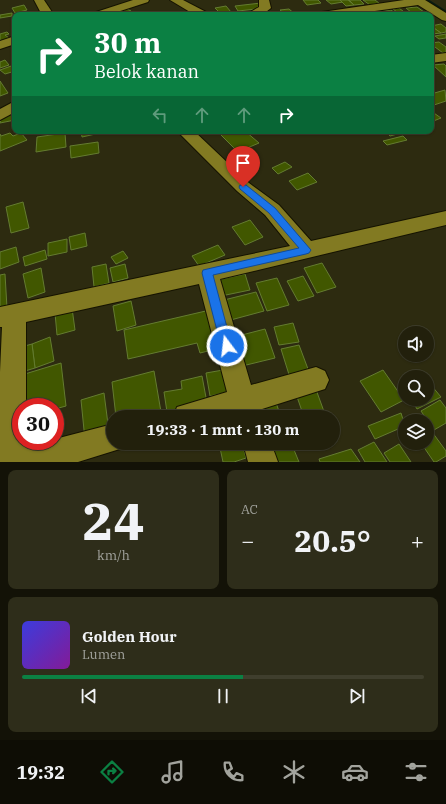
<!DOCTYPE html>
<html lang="id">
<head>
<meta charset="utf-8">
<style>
	:root { --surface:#22200c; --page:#2e2d1a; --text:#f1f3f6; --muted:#a2a39d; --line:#3f3e2d; --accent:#0b8043 }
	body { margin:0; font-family:"IBM Plex Serif",serif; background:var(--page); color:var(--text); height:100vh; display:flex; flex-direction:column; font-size:15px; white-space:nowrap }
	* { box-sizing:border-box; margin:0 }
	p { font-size:13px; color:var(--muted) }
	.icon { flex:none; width:22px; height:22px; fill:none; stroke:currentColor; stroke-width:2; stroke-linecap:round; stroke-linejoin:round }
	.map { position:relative; height:462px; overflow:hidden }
	.details { display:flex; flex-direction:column; gap:8px; padding:8px; background:#131207; flex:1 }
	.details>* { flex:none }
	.hud { position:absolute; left:12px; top:12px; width:422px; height:122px; border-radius:8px; box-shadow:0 1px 3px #0004,0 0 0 1px var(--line); background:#0b8043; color:#fff; overflow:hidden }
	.fabs { position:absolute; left:398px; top:326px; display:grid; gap:8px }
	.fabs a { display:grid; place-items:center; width:36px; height:36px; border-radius:50%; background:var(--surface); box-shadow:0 1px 3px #0004,0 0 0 1px var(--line); font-size:20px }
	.speed { position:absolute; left:12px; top:398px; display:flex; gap:8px; font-size:20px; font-weight:700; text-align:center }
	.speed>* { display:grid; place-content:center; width:52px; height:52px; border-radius:50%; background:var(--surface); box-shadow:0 1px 3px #0004,0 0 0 1px var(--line); line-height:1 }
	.speed .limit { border:6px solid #d22; background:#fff; color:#111 }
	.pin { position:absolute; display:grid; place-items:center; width:34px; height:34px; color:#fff; margin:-41px -17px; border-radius:50% 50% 50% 0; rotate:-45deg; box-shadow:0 0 4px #0007 }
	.pin .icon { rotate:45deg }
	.me { position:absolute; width:44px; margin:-22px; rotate:345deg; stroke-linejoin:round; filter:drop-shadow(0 0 3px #0008) }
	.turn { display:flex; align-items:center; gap:14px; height:84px; padding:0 16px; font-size:18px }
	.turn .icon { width:52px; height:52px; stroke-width:2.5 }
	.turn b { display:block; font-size:28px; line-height:34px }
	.lanes { display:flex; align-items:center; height:38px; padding:0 16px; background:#0003; justify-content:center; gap:20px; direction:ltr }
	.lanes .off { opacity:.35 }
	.big { font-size:30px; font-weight:700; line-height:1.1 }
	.details .widget { flex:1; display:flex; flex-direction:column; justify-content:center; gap:6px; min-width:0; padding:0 14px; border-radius:8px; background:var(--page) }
	.details .dial { align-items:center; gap:0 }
	.dial b { font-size:52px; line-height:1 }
	.song { display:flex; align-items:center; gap:12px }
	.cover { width:48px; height:48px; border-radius:6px; background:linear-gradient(135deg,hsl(240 70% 55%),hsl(290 70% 35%)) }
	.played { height:4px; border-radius:2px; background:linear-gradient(90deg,var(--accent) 55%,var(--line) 55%) }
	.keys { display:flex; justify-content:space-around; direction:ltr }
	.heat { display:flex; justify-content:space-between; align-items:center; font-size:22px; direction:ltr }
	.details .tiles { flex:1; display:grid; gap:8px; grid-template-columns:1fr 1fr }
	.widget:last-child { grid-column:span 2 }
	.trip { position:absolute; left:106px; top:410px; width:234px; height:40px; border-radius:20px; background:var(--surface); box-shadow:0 1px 3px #0004,0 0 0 1px var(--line); font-weight:700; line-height:40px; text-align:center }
	.menu { display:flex; height:64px; justify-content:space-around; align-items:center; background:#0e0d05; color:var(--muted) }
	.menu .icon { width:28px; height:28px }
	.menu .on { color:var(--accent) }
	.menu b { font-size:18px; color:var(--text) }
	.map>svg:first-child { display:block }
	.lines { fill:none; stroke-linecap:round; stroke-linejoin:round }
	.stream { stroke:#071d14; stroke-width:2.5 }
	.building { fill:#415700; stroke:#647c30 }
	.minor-casing { stroke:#151300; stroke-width:2 }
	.minor { fill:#827a22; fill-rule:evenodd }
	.route { fill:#1a73e8; stroke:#114b97 }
</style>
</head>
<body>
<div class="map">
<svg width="446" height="462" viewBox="0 0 446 462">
	<rect width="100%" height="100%" fill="#2d2b10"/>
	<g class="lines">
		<path class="stream" d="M427,0L446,12"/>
	</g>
	<g class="building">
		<path d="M303,0H318L321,3L307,5Z"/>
		<path d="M326,0H340L343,2L331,4Z"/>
		<path d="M340,0H348L354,5L346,6Z"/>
		<path d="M349,0H360L364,4L354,5Z"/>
		<path d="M363,0H375L379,3L370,5Z"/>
		<path d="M261,3L265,8L238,11L235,6Z"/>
		<path d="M24,5L27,10L15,13L12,8Z"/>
		<path d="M226,6L231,12L220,13L215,8Z"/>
		<path d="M417,7L424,12L412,13L406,8Z"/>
		<path d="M399,8L408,15H401L393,9Z"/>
		<path d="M127,9L131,11L121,15L115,13Z"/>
		<path d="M289,9L296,15H286L280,10Z"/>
		<path d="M391,10L398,15H388L383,11Z"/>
		<path d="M383,12L386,15H361Z"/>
		<path d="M12,13V16L0,18V15Z"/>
		<path d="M441,24L446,28V32L441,33L431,26Z"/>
		<path d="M431,26L441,33L432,34Z"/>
		<path d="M7,32L9,34L5,35L9,38L0,41V34Z"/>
		<path d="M446,34V38L439,39L435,36Z"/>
		<path d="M439,42L446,47V53H443L431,44V43Z"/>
		<path d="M5,60L9,65L0,68V62Z"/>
		<path d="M444,64L446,66V77L433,65Z"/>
		<path d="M14,65L15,71L5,74L0,70Z"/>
		<path d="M0,81L8,93L0,96Z"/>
		<path d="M445,90L446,101L434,105L431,103V94Z"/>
		<path d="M431,111L441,118L431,122Z"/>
		<path d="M15,112V120L0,123L2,115Z"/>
		<path d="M81,131H100V133L82,137Z"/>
		<path d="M231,131H245L259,143L238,152L221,135Z"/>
		<path d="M385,131H398L401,133L390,136Z"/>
		<path d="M10,133L13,136L21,133L27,140L0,151V134L1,136Z"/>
		<path d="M65,133L66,147L36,152L37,137Z"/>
		<path d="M403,136L407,140L387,145L383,141Z"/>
		<path d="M98,142L99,153L71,158L70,146Z"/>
		<path d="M285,162L292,167L278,174L272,168Z"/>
		<path d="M308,173L317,182L297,190L289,181Z"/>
		<path d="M23,202L29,228L11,233L6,207Z"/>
		<path d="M250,220L263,237L245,245L232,227Z"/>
		<path d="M85,233L87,246L71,250L69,237Z"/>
		<path d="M67,239V252L48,256V243Z"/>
		<path d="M218,245L225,255L199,266L192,256Z"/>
		<path d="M16,247L19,262L0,269V252Z"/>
		<path d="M45,250L47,259L25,266L23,257Z"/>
		<path d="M123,251L128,258L116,264L111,257Z"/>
		<path d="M322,263L336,287L317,293L304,268Z"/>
		<path d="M106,264L109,283L94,287L92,267Z"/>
		<path d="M125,264L128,278L113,282L110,268Z"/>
		<path d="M41,268L45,292L28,298L23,274Z"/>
		<path d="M5,274L7,308L0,310V275Z"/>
		<path d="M245,274L250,290L221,296L217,280Z"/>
		<path d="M303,276L314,296L298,301L287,281Z"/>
		<path d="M277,278L289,305L267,311L256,283Z"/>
		<path d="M256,292L264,311L227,321L220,301Z"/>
		<path d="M131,301L136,325L117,331L113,306Z"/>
		<path d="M72,308L75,330L57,335L55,313Z"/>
		<path d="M210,310L220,348L200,353L197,343L128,359L124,330Z"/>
		<path d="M293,323L299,342L279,345L274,327Z"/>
		<path d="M265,329L275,358L238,367L230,338Z"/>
		<path d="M50,337L54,361L35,368L32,344Z"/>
		<path d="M32,344L35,368L25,371L21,347Z"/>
		<path d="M299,345L311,377L291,381L281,349Z"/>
		<path d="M61,363L66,406L55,409V407H21V420L15,377Z"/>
		<path d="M223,370L228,392L210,396L206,373Z"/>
		<path d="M383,370L404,400L381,412L360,381Z"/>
		<path d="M154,371L161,412L142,417H116L112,382Z"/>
		<path d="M202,376L207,403L167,412L164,392L182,389L181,381Z"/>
		<path d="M314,384L326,417H304L294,388Z"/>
		<path d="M431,385L441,397L417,409L411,399H427V387Z"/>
		<path d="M104,393L109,432L85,440L81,400Z"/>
		<path d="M274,397L281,417H256L252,403Z"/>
		<path d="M440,400L446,408V423L434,430L421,411Z"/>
		<path d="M401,413L405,426L375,439L368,426Z"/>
		<path d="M427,425L446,451V456L436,462H434L421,443H427Z"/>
		<path d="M374,442L387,462H365L358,450Z"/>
		<path d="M219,443H242L246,458L234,462H223Z"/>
		<path d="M399,444L411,462H390L384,453Z"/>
		<path d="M292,445L299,462H271L268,453Z"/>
		<path d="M351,449L360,462H320L319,459Z"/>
	</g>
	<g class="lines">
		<g class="minor-casing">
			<g id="minor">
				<path d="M34,0H44L54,15H42Z"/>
				<path d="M133,0H149L148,2L108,15H91L93,13Z"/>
				<path d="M170,0H183L208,13L210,15H195Z"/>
				<path d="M259,0H269L271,8L262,15H250L252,11L259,7Z"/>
				<path d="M404,0H425L446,13V21L442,20L418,5L346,15H316L318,13L322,12Z"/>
				<path d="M15,36V44L0,49V41Z"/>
				<path d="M446,53V61L431,63V55Z"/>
				<path d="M15,101V112L0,120V109Z"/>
				<path d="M177,131H194L249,183L279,205L311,241L446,211V225L220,279L251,385L316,367L325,371L329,380L325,389L259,410L261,417H173L177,407L227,392L199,284L26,322V407H21V441H26V447L49,441H55V439L113,424V443H125L123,448L78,462H0V372L2,327H0V307L290,246L265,215L237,191Z"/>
				<path d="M243,443H271L278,462H248Z"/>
			</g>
		</g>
		<use href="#minor" class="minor"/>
	</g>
	<path class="route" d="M240,185H246L275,208L311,250L309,253L306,254L213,275L232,346L231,350L227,351L223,350L221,346L202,273L203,270L299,248L269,213L240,189L239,187Z"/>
</svg>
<div class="fabs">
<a><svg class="icon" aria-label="sound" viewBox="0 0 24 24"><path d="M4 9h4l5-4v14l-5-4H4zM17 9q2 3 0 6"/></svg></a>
<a><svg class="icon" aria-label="search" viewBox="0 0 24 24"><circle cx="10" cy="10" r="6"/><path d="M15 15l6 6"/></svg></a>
<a><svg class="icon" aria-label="layers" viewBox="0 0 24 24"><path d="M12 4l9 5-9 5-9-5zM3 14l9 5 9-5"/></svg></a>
</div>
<div class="speed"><div class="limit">30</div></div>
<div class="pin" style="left:243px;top:187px;background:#d93025"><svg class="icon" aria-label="arrive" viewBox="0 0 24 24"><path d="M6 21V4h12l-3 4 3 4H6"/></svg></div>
<svg class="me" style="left:227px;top:346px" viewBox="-20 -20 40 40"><circle r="17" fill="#1a73e8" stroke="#fff" stroke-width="3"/><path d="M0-11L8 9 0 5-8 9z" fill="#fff"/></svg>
<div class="trip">19:33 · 1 mnt · 130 m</div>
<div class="hud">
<div class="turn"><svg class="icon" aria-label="right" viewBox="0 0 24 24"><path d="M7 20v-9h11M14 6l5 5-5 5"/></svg><div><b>30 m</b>Belok kanan</div></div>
<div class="lanes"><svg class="icon off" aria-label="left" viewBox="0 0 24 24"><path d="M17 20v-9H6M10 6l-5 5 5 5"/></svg><svg class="icon off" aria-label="ahead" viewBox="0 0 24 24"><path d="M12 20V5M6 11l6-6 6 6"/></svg><svg class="icon off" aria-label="ahead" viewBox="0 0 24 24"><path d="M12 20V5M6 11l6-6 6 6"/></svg><svg class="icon" aria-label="right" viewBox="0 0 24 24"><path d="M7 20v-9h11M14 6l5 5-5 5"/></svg></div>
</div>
</div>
<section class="details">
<div class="tiles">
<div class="widget dial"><b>24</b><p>km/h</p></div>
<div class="widget"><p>AC</p>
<div class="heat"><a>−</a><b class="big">20.5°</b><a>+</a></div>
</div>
<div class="widget">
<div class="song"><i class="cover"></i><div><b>Golden Hour</b><p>Lumen</p></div></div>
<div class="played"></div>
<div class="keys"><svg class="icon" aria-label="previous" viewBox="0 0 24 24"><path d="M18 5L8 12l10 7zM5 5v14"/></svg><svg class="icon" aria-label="pause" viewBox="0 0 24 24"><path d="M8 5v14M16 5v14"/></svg><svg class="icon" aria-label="next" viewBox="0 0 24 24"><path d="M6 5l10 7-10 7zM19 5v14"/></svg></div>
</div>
</div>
</section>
<nav class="menu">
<b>19:32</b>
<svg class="icon on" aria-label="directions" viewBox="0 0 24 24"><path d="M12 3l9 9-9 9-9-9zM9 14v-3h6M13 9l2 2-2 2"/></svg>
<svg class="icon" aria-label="music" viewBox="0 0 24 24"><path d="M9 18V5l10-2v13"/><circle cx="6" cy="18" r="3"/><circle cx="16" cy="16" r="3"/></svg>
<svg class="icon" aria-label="phone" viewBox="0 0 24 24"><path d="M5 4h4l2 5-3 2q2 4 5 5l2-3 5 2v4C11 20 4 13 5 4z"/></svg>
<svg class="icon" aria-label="climate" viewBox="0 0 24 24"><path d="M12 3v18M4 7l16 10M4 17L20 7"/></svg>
<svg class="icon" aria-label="car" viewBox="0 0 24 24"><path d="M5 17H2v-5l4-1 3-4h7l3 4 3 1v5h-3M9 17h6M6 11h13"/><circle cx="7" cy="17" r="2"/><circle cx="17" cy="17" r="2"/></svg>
<svg class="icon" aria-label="filters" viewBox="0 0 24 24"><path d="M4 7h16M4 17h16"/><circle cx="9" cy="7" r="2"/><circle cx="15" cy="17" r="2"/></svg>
</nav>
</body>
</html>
